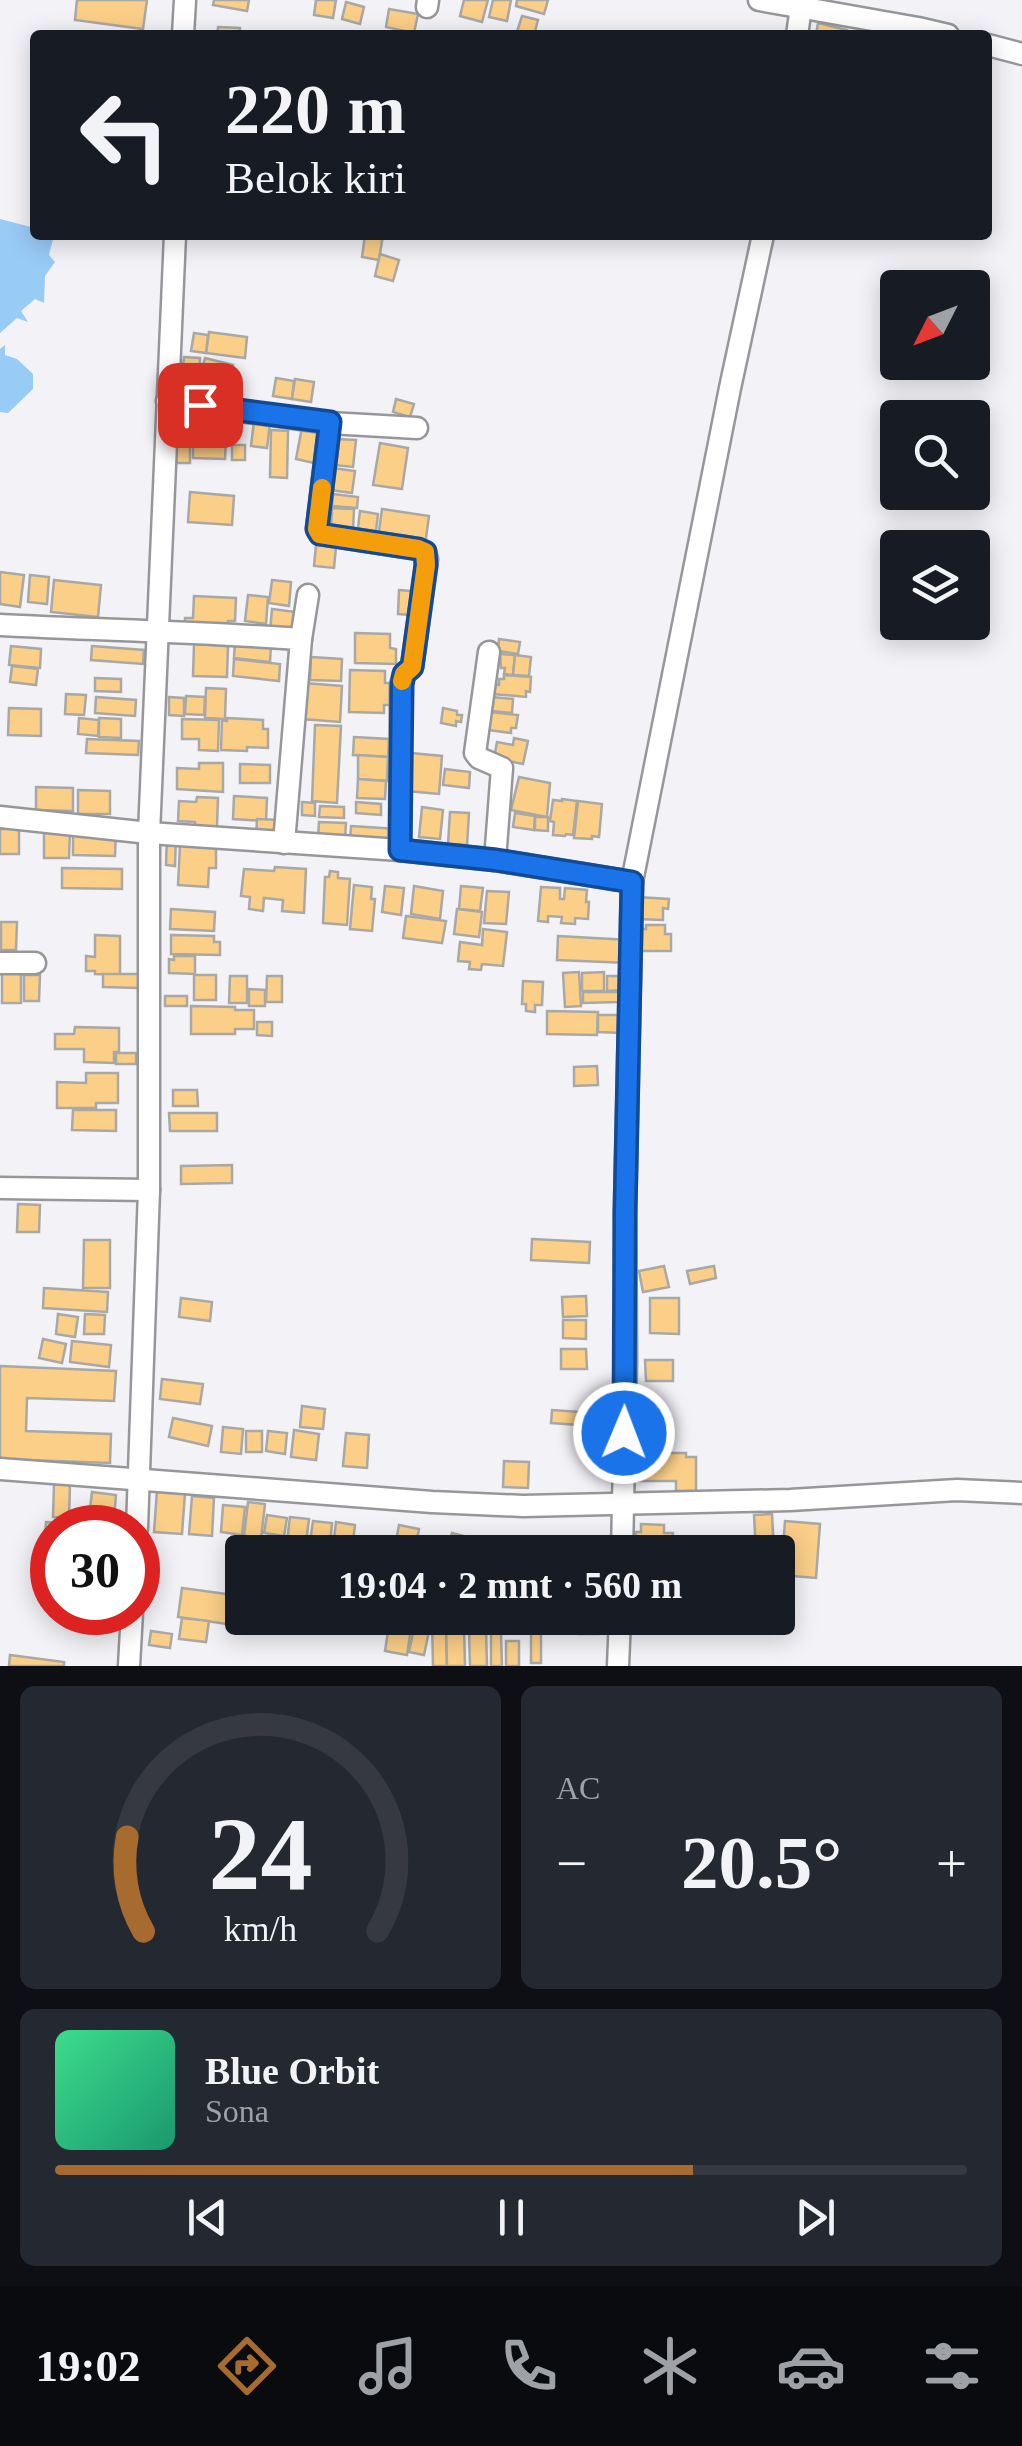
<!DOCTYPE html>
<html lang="id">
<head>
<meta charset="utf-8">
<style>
	:root { --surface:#171b24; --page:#242831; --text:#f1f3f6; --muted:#9ea1a6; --line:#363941; --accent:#a86b2f }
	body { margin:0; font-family:Georgia,serif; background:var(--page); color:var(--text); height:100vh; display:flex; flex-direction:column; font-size:38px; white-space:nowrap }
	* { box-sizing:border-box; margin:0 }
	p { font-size:32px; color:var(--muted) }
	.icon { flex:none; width:55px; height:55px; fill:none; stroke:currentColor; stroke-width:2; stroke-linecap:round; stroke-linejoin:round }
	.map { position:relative; height:1666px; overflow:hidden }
	.panel { display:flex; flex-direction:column; gap:20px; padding:20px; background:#0d0f14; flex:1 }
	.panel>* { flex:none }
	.guide { position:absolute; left:30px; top:30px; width:962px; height:210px; border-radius:10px; box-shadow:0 5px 25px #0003; background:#171b24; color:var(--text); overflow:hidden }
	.needle { width:65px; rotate:228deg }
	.controls { position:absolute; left:880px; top:270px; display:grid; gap:20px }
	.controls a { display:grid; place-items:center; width:110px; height:110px; border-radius:10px; background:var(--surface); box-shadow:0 5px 25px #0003; font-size:50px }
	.speed { position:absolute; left:30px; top:1505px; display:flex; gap:20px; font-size:50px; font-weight:700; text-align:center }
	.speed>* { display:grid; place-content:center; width:130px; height:130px; border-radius:50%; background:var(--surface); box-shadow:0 5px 25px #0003; line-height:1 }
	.speed .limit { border:15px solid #d22; background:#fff; color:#111 }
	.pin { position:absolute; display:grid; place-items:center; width:85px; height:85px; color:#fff; margin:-42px; border-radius:20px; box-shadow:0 5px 15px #0006 }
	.me { position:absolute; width:110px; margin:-55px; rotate:1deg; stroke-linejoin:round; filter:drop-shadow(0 0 8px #0008) }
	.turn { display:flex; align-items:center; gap:35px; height:210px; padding:0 30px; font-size:45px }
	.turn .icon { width:130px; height:130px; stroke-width:2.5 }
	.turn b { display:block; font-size:70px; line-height:85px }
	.big { font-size:75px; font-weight:800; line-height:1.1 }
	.panel .tile { flex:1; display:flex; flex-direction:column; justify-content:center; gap:15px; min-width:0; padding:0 35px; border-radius:15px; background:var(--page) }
	.panel .dial { align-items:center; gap:0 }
	.dial svg { height:260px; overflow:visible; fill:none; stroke:var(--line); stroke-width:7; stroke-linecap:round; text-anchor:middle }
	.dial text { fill:var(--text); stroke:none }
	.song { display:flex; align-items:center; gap:30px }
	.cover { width:120px; height:120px; border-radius:15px; background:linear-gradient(135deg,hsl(150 70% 55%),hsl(160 70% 35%)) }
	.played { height:10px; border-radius:5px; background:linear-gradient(90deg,var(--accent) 70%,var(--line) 70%) }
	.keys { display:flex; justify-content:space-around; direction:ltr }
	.heat { display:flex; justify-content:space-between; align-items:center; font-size:55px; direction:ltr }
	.panel .tiles { flex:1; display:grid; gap:20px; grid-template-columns:1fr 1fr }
	.tile:last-child { grid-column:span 2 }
	.trip { position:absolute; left:225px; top:1535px; width:570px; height:100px; border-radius:10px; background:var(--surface); box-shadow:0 5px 25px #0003; font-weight:800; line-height:100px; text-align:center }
	.tabs { display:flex; height:160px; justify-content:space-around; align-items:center; background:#090b0e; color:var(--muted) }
	.tabs .icon { width:70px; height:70px }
	.tabs .active { color:var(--accent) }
	.tabs b { font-size:45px; color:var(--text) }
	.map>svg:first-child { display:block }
	.water { fill:#99cbf7 }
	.building { fill:#fbcf88; stroke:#aaa8a4; stroke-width:2.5 }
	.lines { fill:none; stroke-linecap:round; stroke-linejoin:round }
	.minor-casing { stroke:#96979b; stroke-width:25 }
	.minor { stroke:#fff; stroke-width:20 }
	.route-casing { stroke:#114b97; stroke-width:25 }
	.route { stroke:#1a73e8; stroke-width:18 }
	.slow { stroke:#f59e0b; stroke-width:18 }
</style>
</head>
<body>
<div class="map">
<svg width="1022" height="1666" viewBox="0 0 1022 1666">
	<rect width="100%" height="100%" fill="#f2f2f7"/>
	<g class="water">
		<path d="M0,219L35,228V235H54L49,255L55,262L45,276L44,303L35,299L21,311L28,322L17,318L0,333Z"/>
		<path d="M5,345V355L17,359L33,374V389L8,413L0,412V349Z"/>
	</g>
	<g class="building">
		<path d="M77,0H147L143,29L75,20Z"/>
		<path d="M214,0H249L247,11L213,5Z"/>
		<path d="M316,0H336L333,18L314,15Z"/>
		<path d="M464,0H488L482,22L460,16Z"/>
		<path d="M493,0H511L507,21L489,17Z"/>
		<path d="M517,0H548L544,14L516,6Z"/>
		<path d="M346,2L364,7L360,24L342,19Z"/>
		<path d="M389,9L418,14L414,33L386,27Z"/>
		<path d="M522,16L538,20L534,35H516Z"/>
		<path d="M818,23L847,30L846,35H816Z"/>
		<path d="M218,27L240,28V35H217Z"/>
		<path d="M365,235H383L379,260L362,257Z"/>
		<path d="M380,254L399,260L393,281L375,276Z"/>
		<path d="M209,332L247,337L245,358L206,353Z"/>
		<path d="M194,333L208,335L206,353L191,351Z"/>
		<path d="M184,357L200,358L199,378L182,377Z"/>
		<path d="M205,358L233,365L228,384L200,377Z"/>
		<path d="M276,378L294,381L292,399L273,396Z"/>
		<path d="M295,379L314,382L311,402L292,399Z"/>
		<path d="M396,399L414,404L410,417L393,412Z"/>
		<path d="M186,405L217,412L211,436L180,428Z"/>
		<path d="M254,421L270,423L267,448L251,446Z"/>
		<path d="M302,427L320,431L314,463L296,459Z"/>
		<path d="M271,430L288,431L287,478L270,477Z"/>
		<path d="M176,436L190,437V463H176Z"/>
		<path d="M193,438H226L225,459L193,458Z"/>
		<path d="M336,439L356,440L353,467L334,465Z"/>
		<path d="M380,443L408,448L402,489L373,485Z"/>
		<rect x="232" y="445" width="13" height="15"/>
		<path d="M333,468L355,471L352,493L330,490Z"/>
		<path d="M190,492L234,496L232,525L188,522Z"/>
		<path d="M333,494L358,497L357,508L332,506Z"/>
		<path d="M332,508L354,509L353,530L331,529Z"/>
		<path d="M382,509L429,516L425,545L378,538Z"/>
		<path d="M360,511L378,514L375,539L357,536Z"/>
		<path d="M316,545L336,547L334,568L314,566Z"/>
		<path d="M0,572L24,575L20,607L0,604Z"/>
		<path d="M30,575L49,577L47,604L28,602Z"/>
		<path d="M54,580L101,585L98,617L51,612Z"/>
		<path d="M272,580L291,582L289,606L269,603Z"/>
		<path d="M399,590L411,591V615L398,614Z"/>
		<path d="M248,595L268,597L266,624L245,621Z"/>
		<path d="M194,596L236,598L235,621H228L227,632L185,630V618H193Z"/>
		<path d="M272,609L296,612L293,634L270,632Z"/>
		<path d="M355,633L390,634V648L396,649V664L355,663Z"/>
		<path d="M499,639L520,642L518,654L498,651Z"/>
		<path d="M235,641L271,644L270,662L234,658Z"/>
		<path d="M194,644L228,646L227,677L193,676Z"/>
		<path d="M11,646L41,649L40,668L9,665Z"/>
		<path d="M92,646L144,650L143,664L91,660Z"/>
		<path d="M500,654L515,655L513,675L504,674L505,668H501Z"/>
		<path d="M515,655L531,657L529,676L513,675Z"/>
		<path d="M311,657L342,659L341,681L310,680Z"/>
		<path d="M234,659L280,664L279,681L233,676Z"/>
		<path d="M12,666L38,669L36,685L10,682Z"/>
		<path d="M350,670L385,671V683H393L392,705H384V713L349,712Z"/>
		<path d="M504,675L531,677L530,692L526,691V697L493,694L494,684L499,685V679H504Z"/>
		<path d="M95,678L121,679V692L95,691Z"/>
		<path d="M304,683L342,686L340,722L302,719Z"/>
		<path d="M206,688L226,689L225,719L205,718Z"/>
		<path d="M66,694L86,695L84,715L65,714Z"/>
		<path d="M186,696L205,697L204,715L185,714Z"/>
		<path d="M96,697L136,700L135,716L95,713Z"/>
		<path d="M169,697L184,698V716L169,715Z"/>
		<path d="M492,697L513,699L512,713L491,711Z"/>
		<path d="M9,708L41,709V736L8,735Z"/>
		<path d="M443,708L457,711V715H462L461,722L456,721V726L441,723Z"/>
		<path d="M490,712L518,715L516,728H511V733L488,730Z"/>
		<path d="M79,718L99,720L98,736L78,734Z"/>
		<path d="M99,718L121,719V738L99,737Z"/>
		<path d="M227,718L263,720V729H268V748L247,747V751L221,750L222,720L227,721Z"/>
		<path d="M182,719L219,720L218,751L199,750V739H182Z"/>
		<path d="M315,725L341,726L337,803L312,801Z"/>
		<path d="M354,737L389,739L388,757L353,755Z"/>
		<path d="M514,738L528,741L523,764L494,758L497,742L513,745Z"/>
		<path d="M87,739L139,741L138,755L86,753Z"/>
		<path d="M411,753L442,756L439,794L407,791Z"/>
		<path d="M358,755L388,757L387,781L358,779Z"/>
		<path d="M199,763H223V792L177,789V768L199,769Z"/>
		<path d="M240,764L270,765V783H240Z"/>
		<path d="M445,769L470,772L469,788L443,785Z"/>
		<path d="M519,777L550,783L547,817L511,810Z"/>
		<path d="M358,779L386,781L385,799L357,798Z"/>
		<path d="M36,787L73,788V811L36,810Z"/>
		<path d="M78,790L110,791V814H78Z"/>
		<path d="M234,796L267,798L266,821L233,819Z"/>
		<path d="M197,797L218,798L217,827L195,826V822L178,821L179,801L196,802Z"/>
		<path d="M562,799L577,801L573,835L566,834L565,836L553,835L554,822L550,821L553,800L562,801Z"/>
		<path d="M578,801L602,804L599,837L592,836V839L574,838Z"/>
		<path d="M302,802L315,803V816L302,815Z"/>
		<path d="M356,802L381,804V815L356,813Z"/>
		<path d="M320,806L344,807V818L319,817Z"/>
		<path d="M422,807L443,810L440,839L419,837Z"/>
		<path d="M450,812L469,813L467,845L448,844Z"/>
		<path d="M515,813L535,816L534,830L513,827Z"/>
		<path d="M535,817H548V831L535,830Z"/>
		<path d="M257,819L281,820L280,840L256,839Z"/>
		<path d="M319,822L346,823L345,839L318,838Z"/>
		<path d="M351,826L397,829L396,843L350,841Z"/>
		<rect x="0" y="829" width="19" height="25"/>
		<path d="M44,830H70L69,858H44Z"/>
		<path d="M73,830L116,831L115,856L73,855Z"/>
		<path d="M167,835L176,836L175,866L166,865Z"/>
		<path d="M180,845L216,847V868H209L208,887L178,885Z"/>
		<path d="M275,867L306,869L304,913L282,911L283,900L264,898L263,911L249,909L250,897L241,896L244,869L274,871Z"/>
		<path d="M62,868L122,869V889L62,888Z"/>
		<path d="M330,871L338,872V878L350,879L347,925L323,923L325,877H329Z"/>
		<path d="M354,885L372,887L371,899H375L372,931L350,929Z"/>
		<path d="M385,886L404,888L401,915L382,912Z"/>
		<path d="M414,886L443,891L440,919L411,914Z"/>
		<path d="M461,886L483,888L480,911L459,909Z"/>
		<path d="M541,887L560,888V899H564L565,888L587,890L586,902H589L588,919L575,918V924L561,923L562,917L548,916V922L538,921Z"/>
		<path d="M487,891L509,892L506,924L484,923Z"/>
		<path d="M637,897L669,899L668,909L663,908V920L636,919Z"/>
		<path d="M171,909L215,912L214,931L170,929Z"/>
		<path d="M457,909L482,912L479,937L454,934Z"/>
		<path d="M406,916L446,921L442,943L403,938Z"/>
		<path d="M1,922H17L16,950H1Z"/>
		<path d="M646,925H665V934H671V951H638V929H646Z"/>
		<path d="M483,929L507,932L503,966L482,964L481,970L469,969L470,962L458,961L460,942L482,945Z"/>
		<path d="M95,935L120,936V975L95,974V971H86V956L95,957Z"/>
		<path d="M171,935L214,936V942H220V955L171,954Z"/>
		<path d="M558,936L629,940L628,963L557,960Z"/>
		<path d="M174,956H195V974L169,973V959L174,960Z"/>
		<path d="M579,972L581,1006L565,1007L563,973Z"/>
		<path d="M604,972V991H582V973Z"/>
		<rect x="2" y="973" width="19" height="30"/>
		<path d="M103,974H139V988L103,987Z"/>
		<path d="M24,975H40L39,1001H24Z"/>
		<rect x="194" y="975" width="22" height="25"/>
		<path d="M230,976H247V1003H229Z"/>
		<path d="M267,976H282V1002H266Z"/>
		<path d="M607,976H620V990L607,991Z"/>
		<path d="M523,981L543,982L542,1005H535V1012L526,1011V1004H522Z"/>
		<path d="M249,989L265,990V1006H249Z"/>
		<path d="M583,992H619V1002L583,1003Z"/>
		<rect x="165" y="996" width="22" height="10"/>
		<path d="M191,1006L235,1007V1010H254V1029H235V1034H191Z"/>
		<path d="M547,1011L598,1012L597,1035L547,1034Z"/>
		<path d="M598,1015H623V1033L598,1032Z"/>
		<path d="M257,1022H272V1036L257,1035Z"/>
		<path d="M75,1027L119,1028V1052H114V1063L84,1062V1049H55V1034H74Z"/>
		<rect x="116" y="1053" width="20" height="11"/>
		<path d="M597,1066L598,1085L574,1086V1067Z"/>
		<path d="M86,1073H118V1103H96V1108H57V1082L86,1083Z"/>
		<path d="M173,1090H197L198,1106H173Z"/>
		<path d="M73,1110H116V1131L72,1130Z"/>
		<path d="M169,1113H217V1131H170Z"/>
		<path d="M232,1165V1183L181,1184V1166Z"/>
		<path d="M18,1204L40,1205L39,1232H17Z"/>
		<path d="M532,1239L590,1242L589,1263L531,1260Z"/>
		<path d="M84,1240H110V1288H83Z"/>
		<path d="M664,1266L669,1287L643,1292L639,1271Z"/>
		<path d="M714,1266L716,1278L690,1284L687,1271Z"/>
		<path d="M44,1288L108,1292L107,1312L43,1308Z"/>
		<path d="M586,1296L587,1316L563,1317L562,1297Z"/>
		<path d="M181,1298L212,1302L210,1321L179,1317Z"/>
		<path d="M650,1298H679V1334L650,1333Z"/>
		<path d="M58,1314L78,1317L75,1337L56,1334Z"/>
		<path d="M85,1314L105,1315L104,1334H84Z"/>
		<path d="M563,1320H586V1339L563,1338Z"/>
		<path d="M43,1339L66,1344L62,1363L39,1358Z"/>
		<path d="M72,1341L111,1345L109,1367L70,1362Z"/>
		<path d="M561,1349H586L587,1369H561Z"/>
		<path d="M645,1360H673V1381H646Z"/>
		<path d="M0,1366L116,1371L114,1401L27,1398L26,1431L111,1434L110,1463L0,1459Z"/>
		<path d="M162,1379L203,1384L200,1404L160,1399Z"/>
		<path d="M302,1406L325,1409L323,1429L300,1427Z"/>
		<path d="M552,1410L593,1413L592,1426L551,1423Z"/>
		<path d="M173,1418L212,1426L208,1446L169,1437Z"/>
		<path d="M223,1427L243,1429L241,1454L221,1452Z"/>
		<path d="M294,1430L319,1434L316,1460L291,1457Z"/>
		<rect x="246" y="1431" width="16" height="21"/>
		<path d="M268,1431L287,1433L285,1454L266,1451Z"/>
		<path d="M346,1433L369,1435L367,1468L343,1466Z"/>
		<path d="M637,1453H686V1457H696V1491H676V1481H637Z"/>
		<path d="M504,1461L529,1462L528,1488L503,1487Z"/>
		<path d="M54,1484H70L69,1518L53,1517Z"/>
		<path d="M157,1490L185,1493L182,1534L154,1532Z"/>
		<path d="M92,1492L116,1495L113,1528L88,1526Z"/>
		<path d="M192,1496L214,1498L212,1536L189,1534Z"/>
		<path d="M248,1502L265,1504L261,1539L244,1536Z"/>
		<path d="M223,1505L245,1507L242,1535L221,1532Z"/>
		<path d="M772,1514L774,1552H756L754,1515Z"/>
		<path d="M267,1515L287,1518L284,1536L264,1533Z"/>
		<path d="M290,1517L309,1519L306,1543L287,1541Z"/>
		<path d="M313,1521L332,1523L330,1545L310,1542Z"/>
		<path d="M785,1521L820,1524L816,1578L781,1575Z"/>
		<path d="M46,1522L66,1523V1528H52V1540L45,1539Z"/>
		<path d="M336,1522L355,1525L352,1549L333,1547Z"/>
		<path d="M641,1524L664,1525V1533H673L672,1550H663V1552H639V1549H635L636,1532H641Z"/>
		<path d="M399,1525L419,1529L416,1545L396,1541Z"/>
		<path d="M452,1533L475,1539L472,1552H447Z"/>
		<path d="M261,1538L284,1540L283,1552H260Z"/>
		<path d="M182,1588L242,1596L241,1626L178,1617Z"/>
		<path d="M182,1618L209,1621L206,1642L179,1639Z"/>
		<path d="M390,1618L412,1622L407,1655L385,1651Z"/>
		<rect x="579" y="1618" width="19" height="16"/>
		<path d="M446,1621L447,1666H433L432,1622Z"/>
		<path d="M464,1625L465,1666H447L446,1626Z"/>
		<path d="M414,1628L429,1631L424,1655L409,1652Z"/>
		<path d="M469,1629H486L487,1666H470Z"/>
		<rect x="531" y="1630" width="10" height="33"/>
		<path d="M151,1631L172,1634L170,1648L149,1645Z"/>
		<path d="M491,1633H501L502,1666H491Z"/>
		<rect x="506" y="1641" width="13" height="25"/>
		<path d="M10,1655L64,1662V1666H9Z"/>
	</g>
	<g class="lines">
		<g class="minor-casing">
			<g id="minor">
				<path d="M759,0L918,28L948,35"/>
				<path d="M427,7L428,0"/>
				<path d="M183,35L185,0"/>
				<path d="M797,35L801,7"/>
				<path d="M988,45L1022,54"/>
				<path d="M167,401L330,423L417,428"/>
				<path d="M330,423L317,529L320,534L418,549L425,552L427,559L412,667L404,674L401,685L400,850"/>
				<path d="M0,625C100,630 201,632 301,639L284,843"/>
				<path d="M301,639L308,595"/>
				<path d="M489,652L475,753L479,758L502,768L495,860"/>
				<path d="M0,817L149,833L400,850L495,860L632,882"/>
				<path d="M0,963H35"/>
				<path d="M0,1188L149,1190"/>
				<path d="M0,1469L432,1502L523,1506L790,1500L957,1490L1022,1493"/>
				<path d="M137,1528L149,1190V833L175,235"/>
				<path d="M622,1552L626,1362L625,1212L632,882L730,388L763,235"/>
				<path d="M129,1666L132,1612"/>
				<path d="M618,1666L620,1618"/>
			</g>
		</g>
		<use href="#minor" class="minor"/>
	</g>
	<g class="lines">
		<g class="route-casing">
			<path id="route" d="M200,405L330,422L317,529L320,534L418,549L425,552L426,565L412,667L404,674L402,685L400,850L496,860L632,882L625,1212L624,1433"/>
		</g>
		<use href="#route" class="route"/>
		<path class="slow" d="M322,488L317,529L320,534L418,549L425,552L426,565L412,667L404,674L402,681"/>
	</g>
</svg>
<div class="controls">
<a><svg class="needle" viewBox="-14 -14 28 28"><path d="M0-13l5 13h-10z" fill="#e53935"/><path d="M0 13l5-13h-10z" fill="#9ea1a6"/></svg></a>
<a><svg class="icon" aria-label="search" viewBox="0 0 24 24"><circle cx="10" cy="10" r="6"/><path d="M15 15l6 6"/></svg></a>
<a><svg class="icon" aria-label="layers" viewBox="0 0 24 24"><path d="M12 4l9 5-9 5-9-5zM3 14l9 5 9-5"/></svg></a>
</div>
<div class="speed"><div class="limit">30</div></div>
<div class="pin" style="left:200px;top:405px;background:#d93025"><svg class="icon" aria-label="arrive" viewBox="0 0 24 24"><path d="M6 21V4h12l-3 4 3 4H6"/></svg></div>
<svg class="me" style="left:624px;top:1433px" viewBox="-20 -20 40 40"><circle r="17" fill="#1a73e8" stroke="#fff" stroke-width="3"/><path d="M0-11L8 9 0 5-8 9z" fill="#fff"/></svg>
<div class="trip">19:04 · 2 mnt · 560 m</div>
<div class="guide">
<div class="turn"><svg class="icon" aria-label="left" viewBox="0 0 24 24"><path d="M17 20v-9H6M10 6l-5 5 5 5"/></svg><div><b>220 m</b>Belok kiri</div></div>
</div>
</div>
<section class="panel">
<div class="tiles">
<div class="tile dial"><svg viewBox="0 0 100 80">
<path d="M14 69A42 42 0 1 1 86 69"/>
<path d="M14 69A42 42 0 0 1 9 40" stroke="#a86b2f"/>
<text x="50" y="56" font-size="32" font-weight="700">24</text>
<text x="50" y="72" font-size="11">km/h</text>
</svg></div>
<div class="tile"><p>AC</p>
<div class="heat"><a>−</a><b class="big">20.5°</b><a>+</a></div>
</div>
<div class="tile">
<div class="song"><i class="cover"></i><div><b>Blue Orbit</b><p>Sona</p></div></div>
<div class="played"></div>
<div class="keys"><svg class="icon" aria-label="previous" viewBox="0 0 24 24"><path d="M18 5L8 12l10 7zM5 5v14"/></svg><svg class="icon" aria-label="pause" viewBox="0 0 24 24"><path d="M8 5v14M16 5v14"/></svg><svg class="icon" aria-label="next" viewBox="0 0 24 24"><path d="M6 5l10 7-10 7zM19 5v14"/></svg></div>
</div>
</div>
</section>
<nav class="tabs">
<b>19:02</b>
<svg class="icon active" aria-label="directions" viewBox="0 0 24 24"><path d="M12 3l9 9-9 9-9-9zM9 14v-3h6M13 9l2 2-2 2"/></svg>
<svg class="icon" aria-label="music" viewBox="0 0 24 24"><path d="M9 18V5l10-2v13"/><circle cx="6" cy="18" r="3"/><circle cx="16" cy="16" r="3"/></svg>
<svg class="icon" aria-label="phone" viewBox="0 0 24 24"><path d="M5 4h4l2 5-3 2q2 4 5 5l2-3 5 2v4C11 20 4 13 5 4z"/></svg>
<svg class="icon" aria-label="climate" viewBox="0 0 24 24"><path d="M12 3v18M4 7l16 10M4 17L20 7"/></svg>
<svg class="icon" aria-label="car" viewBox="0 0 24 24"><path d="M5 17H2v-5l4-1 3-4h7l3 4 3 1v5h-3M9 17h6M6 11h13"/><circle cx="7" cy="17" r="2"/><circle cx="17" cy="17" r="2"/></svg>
<svg class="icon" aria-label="filters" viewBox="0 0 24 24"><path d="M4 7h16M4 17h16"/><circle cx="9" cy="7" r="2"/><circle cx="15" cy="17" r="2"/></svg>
</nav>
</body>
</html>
